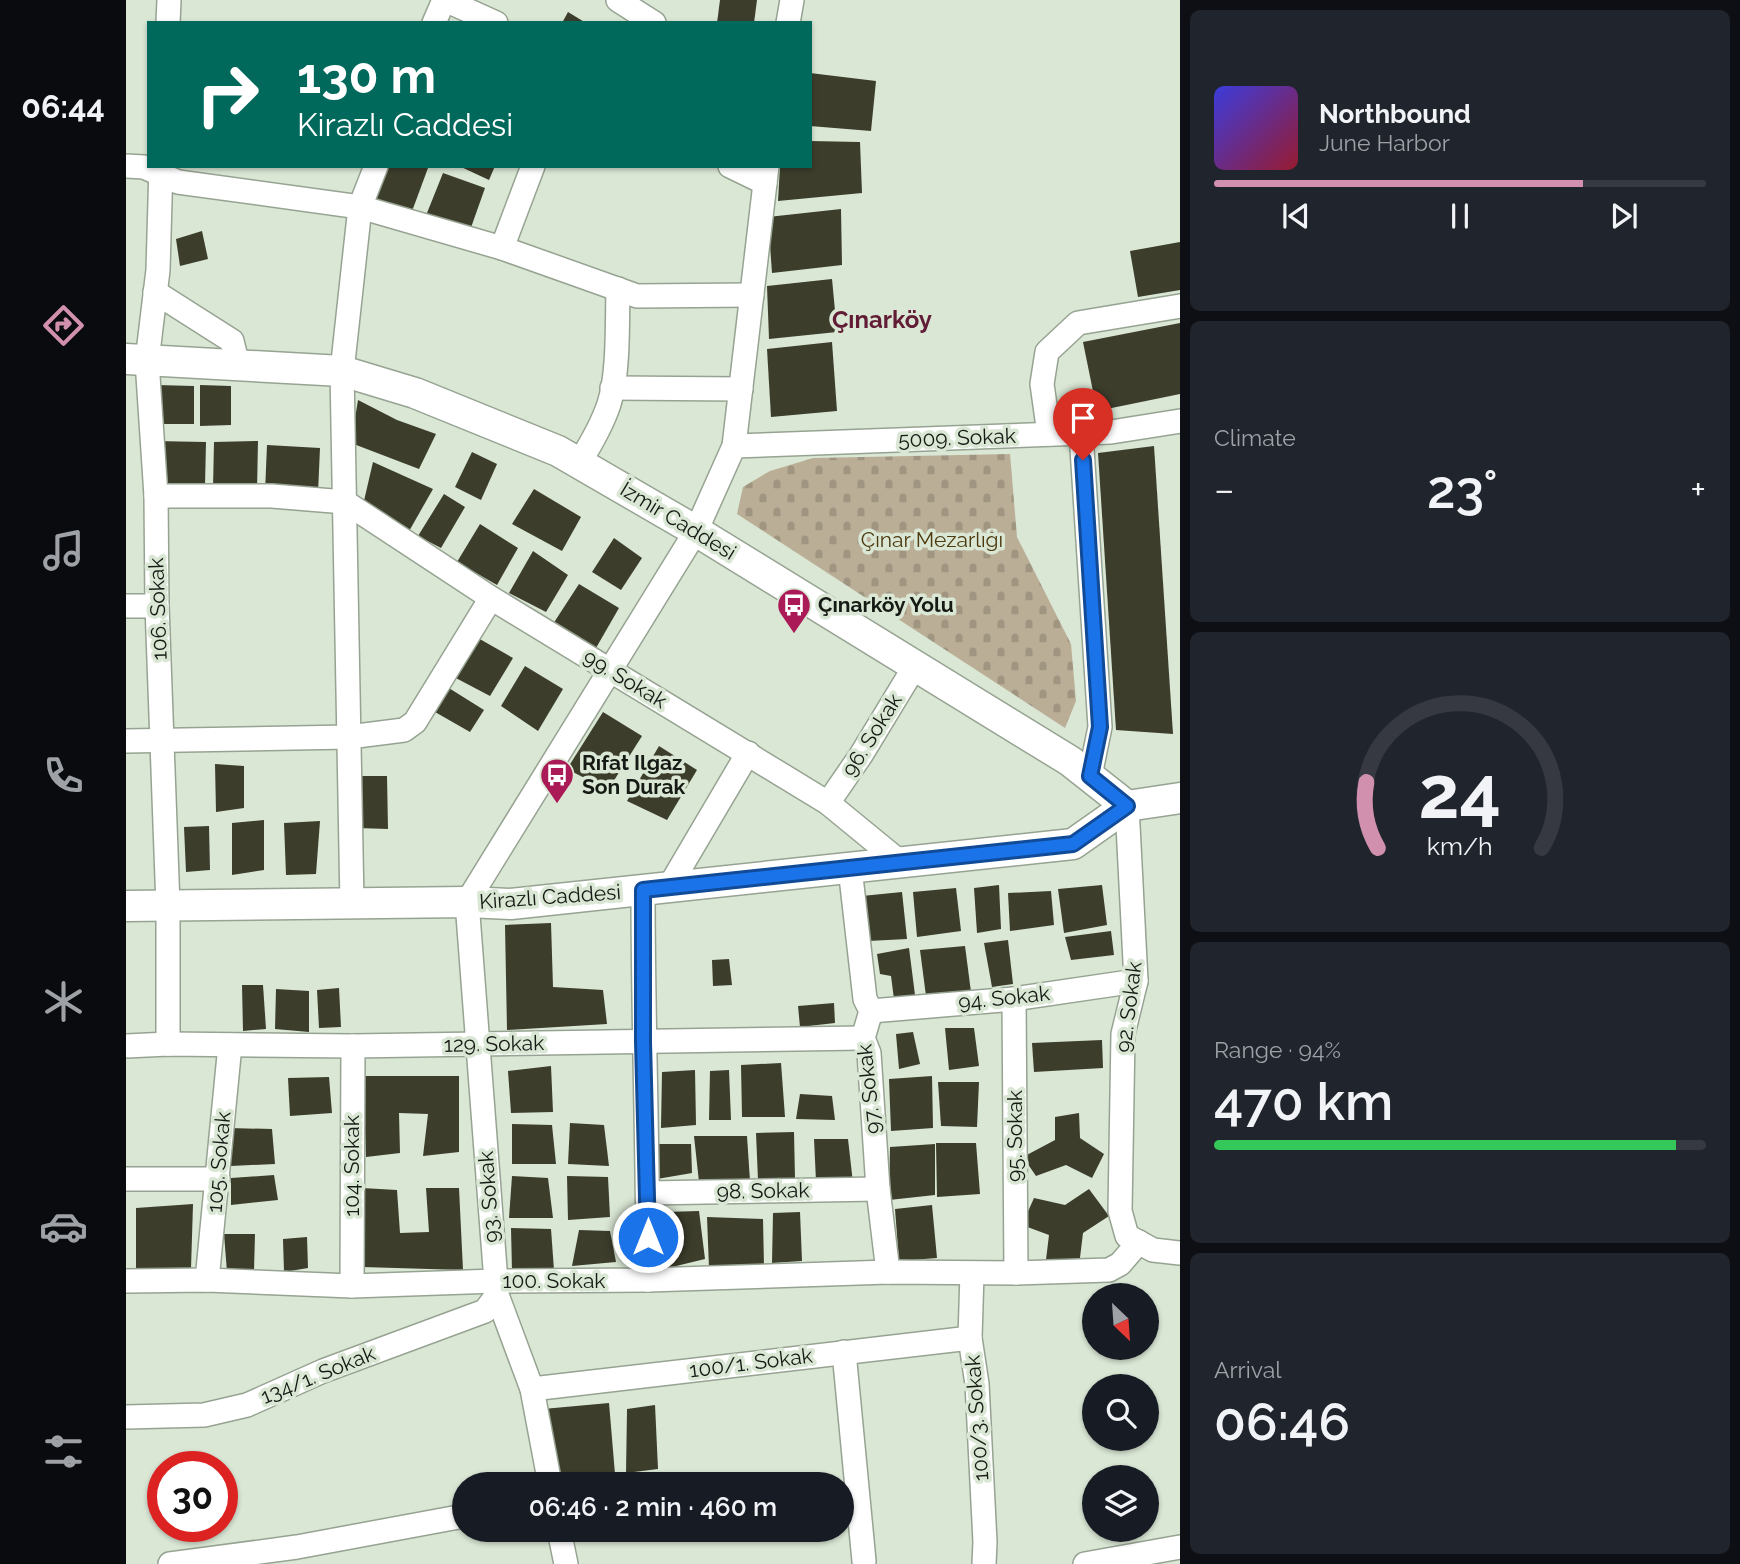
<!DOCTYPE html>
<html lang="en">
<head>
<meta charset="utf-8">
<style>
	:root { --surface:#171b24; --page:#20242c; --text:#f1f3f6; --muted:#9ea1a6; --line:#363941; --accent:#d191ae }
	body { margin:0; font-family:Raleway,sans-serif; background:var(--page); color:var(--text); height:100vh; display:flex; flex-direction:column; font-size:26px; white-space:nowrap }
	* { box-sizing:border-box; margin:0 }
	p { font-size:23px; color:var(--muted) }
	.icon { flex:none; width:38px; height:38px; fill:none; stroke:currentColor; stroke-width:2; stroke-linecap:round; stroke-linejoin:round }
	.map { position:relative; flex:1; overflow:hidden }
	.drawer { display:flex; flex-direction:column; gap:10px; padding:10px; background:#0d0f14; width:560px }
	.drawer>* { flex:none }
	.guide { position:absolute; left:21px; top:21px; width:665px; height:147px; border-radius:0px; box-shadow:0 2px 5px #0004; background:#00695c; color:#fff; overflow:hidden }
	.needle { width:46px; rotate:155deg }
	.tools { position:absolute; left:956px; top:1283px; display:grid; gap:14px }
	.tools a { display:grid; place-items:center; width:77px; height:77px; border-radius:50%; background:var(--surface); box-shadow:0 2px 5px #0004; font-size:35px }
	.speed { position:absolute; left:21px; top:1451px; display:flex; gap:14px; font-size:35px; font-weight:700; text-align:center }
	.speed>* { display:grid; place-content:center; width:91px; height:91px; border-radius:50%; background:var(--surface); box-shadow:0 2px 5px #0004; line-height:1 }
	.speed .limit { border:10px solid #d22; background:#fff; color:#111 }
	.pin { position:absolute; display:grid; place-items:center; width:60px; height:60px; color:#fff; margin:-72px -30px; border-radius:50% 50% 50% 0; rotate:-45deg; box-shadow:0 0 7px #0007 }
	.pin .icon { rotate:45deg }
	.me { position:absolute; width:77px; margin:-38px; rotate:0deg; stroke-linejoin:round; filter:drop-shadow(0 0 5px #0008) }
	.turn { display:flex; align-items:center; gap:24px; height:147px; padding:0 35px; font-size:32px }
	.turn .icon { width:91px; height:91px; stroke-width:2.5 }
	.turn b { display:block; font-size:49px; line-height:60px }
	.big { font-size:52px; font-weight:600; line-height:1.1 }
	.drawer .card { flex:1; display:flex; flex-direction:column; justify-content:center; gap:10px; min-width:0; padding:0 24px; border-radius:10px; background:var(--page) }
	.drawer .dial { align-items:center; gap:0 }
	.dial svg { height:182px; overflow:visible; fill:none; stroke:var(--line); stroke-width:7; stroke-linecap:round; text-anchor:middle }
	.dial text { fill:var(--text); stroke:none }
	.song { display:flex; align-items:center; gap:21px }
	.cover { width:84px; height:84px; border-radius:10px; background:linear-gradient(135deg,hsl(240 70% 55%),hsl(350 70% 35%)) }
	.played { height:7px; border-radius:4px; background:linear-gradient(90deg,var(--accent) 75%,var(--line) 75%) }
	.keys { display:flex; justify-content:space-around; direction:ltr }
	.heat { display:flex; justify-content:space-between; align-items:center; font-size:38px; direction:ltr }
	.charge { height:10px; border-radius:5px; background:linear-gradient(90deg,#34c759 94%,var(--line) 0) }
	.trip { position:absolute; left:326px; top:1472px; width:402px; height:70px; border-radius:35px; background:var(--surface); box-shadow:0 2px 5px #0004; font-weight:600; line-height:70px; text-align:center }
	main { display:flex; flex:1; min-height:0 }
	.dock { display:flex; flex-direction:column; width:126px; justify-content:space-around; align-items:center; background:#090b0e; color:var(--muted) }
	.dock .icon { width:49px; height:49px }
	.dock .current { color:var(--accent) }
	.dock b { font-size:32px; color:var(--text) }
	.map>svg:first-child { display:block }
	.cemetery { fill:url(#cemetery-stones) }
	.building { fill:#3d3d2c }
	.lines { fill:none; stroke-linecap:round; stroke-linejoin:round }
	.minor-casing { stroke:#97a392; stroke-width:26 }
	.major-casing { stroke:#97a392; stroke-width:33 }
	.minor { stroke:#fff; stroke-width:23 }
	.major { stroke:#fff; stroke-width:30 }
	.route-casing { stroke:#114b97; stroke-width:18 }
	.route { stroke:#1a73e8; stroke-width:12 }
	.labels { text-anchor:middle; stroke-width:7; stroke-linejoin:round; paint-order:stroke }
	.street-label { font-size:21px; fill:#161a14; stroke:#dae7d5 }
	.park-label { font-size:21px; fill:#4d390e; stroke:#dae7d5 }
	.poi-label { font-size:21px; font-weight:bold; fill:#161a14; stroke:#dae7d5; text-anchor:start }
	.quarter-label { font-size:24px; font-weight:bold; fill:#611d35; stroke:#dae7d5 }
</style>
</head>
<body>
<main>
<nav class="dock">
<b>06:44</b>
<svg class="icon current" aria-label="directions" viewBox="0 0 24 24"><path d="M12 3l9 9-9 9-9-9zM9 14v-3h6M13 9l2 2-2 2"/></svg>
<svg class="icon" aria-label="music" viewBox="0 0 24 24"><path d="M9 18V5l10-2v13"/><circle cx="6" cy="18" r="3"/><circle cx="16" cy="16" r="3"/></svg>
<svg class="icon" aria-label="phone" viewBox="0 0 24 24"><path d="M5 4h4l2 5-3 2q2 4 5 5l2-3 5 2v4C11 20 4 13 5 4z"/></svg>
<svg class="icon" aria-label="climate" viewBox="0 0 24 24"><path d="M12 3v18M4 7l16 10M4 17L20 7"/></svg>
<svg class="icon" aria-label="car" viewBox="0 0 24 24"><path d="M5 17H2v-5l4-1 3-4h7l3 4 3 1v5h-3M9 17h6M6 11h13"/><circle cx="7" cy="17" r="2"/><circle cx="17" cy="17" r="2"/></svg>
<svg class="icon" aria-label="filters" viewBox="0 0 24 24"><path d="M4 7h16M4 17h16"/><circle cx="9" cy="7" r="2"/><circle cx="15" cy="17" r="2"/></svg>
</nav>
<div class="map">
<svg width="1054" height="1564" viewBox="0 0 1054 1564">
	<defs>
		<pattern id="cemetery-stones" width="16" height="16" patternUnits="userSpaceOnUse" patternTransform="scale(1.75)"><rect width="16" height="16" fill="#bbae97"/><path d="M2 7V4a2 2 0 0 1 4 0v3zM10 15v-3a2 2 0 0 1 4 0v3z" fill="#a09581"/></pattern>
	</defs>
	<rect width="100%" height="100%" fill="#dae7d5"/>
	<path class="cemetery" d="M884,454L891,537L945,644L950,701L939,728L611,514L617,487L644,471L687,458Z"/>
	<g class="building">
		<path d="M594,0H631L628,23H591Z"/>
		<path d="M442,12L460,23H436Z"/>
		<path d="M684,73L750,81L745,131L684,126Z"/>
		<path d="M684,141L734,142L736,193L652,201L654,166H684Z"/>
		<path d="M260,166L302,168L285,214L247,199Z"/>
		<path d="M333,166H369L363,180Z"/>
		<path d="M317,173L359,188L342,236L299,218Z"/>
		<path d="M715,209L716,265L646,273L642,217Z"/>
		<path d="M76,231L82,259L54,266L50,239Z"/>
		<path d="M1054,242V290L1012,297L1004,251Z"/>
		<path d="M706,279L711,332L643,339L641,286Z"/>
		<path d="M1054,323V394L971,411L957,342Z"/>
		<path d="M706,342L711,411L645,417L641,349Z"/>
		<path d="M31,385L68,386V424H31Z"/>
		<path d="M74,385L105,386V425L74,426Z"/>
		<path d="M232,400L271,420L310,434L293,469L225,443Z"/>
		<path d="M28,441L80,442L79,486L30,485Z"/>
		<path d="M132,441L131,490L87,488L88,442Z"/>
		<path d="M141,445L194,448L192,493L139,492Z"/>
		<path d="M1028,446L1047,734L990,730L972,453Z"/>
		<path d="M346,452L371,464L355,500L329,487Z"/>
		<path d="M247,462L307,489L282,533L237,505Z"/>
		<path d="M408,489L455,517L436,551L386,524Z"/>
		<path d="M318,494L339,507L315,548L292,536Z"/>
		<path d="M354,524L392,548L371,585L331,562Z"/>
		<path d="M488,538L516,558L495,590L466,572Z"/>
		<path d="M407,551L442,575L420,612L383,593Z"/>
		<path d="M453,584L493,608L470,648L427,624Z"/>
		<path d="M352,638L387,658L364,696L326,676Z"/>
		<path d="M399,666L437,689L412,731L375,706Z"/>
		<path d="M318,685L358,710L344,732L302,708Z"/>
		<path d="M477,712L516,736L482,790L441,769Z"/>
		<path d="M533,746L571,770L541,820L501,801Z"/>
		<path d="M89,764L118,766V808L90,812Z"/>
		<path d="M229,776H261L262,829L231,828Z"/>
		<path d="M138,820V870L106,875V823Z"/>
		<path d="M194,821L190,874L160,875L158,823Z"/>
		<path d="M83,826L84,870L60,872L58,827Z"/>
		<path d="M873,885L875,929L851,933L848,888Z"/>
		<path d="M976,885L981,925L938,933L932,889Z"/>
		<path d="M830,888L835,931L791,937L787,892Z"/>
		<path d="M925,891L928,925L884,931L882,893Z"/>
		<path d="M776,892L781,939L742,941L736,896Z"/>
		<path d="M425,923L427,987L477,990L481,1024L381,1030L379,925Z"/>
		<path d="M985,931L988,955L945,960L939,937Z"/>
		<path d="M882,940L887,984L866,987L858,943Z"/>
		<path d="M839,946L845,992L800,996L794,950Z"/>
		<path d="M783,948L789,995L768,999L765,976L754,974L751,954Z"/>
		<path d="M603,959L606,985L587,986L586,960Z"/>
		<path d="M116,985H137L140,1029L117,1031Z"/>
		<path d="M213,988L215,1027L193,1028L191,990Z"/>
		<path d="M150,989L183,991V1032L149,1029Z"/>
		<path d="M708,1003L709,1023L674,1027L672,1006Z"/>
		<path d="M819,1028H848L853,1066L823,1070Z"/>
		<path d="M787,1032L794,1064L773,1069L770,1034Z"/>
		<path d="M976,1040L977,1068L908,1072L906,1043Z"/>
		<path d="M655,1063L659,1117H616L615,1065Z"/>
		<path d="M425,1066L427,1112L385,1113L382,1071Z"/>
		<path d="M569,1070L570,1125L535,1128L536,1072Z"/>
		<path d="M603,1070L605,1120H583L584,1071Z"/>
		<path d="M237,1076H333V1152L297,1156L302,1114L273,1113L274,1153L240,1157Z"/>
		<path d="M806,1076L807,1128L765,1131L763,1079Z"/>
		<path d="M203,1077L206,1113L164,1116L162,1078Z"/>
		<path d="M812,1082H853L851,1127L815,1126Z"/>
		<path d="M674,1094L706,1096L709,1120L670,1119Z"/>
		<path d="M953,1113L954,1138L978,1154L966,1178L940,1165L910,1176L897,1157L929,1140V1117Z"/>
		<path d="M444,1123L478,1125L483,1166L442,1164Z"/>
		<path d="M386,1124L426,1125L430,1164H386Z"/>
		<path d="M103,1128L146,1129L149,1164L105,1166Z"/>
		<path d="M668,1132L669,1179L632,1180L630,1133Z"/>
		<path d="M568,1136H621L624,1181L573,1182Z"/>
		<path d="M688,1139H722L727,1183L690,1181Z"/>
		<path d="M810,1143H850L854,1194L811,1197Z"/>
		<path d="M529,1144H565L566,1173L531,1179Z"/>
		<path d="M809,1144V1195L763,1200L764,1147Z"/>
		<path d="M148,1175L152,1200L105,1205V1178Z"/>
		<path d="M386,1176L422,1178L427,1218H383Z"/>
		<path d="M441,1176L482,1177L484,1217L442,1220Z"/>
		<path d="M236,1188L271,1190L274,1233L303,1232L300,1188H333L337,1270L236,1267Z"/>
		<path d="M963,1189L983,1216L957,1233L953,1266L919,1268L923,1235L896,1225L908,1198L939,1205Z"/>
		<path d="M67,1204L65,1268L10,1270V1208Z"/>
		<path d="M806,1205L811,1258L773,1261L769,1209Z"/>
		<path d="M573,1211L579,1259L542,1268L539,1212Z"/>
		<path d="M674,1212L676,1261L646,1263L647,1213Z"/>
		<path d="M581,1217L637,1219L638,1267L583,1268Z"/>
		<path d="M385,1228L425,1229L428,1270L386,1271Z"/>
		<path d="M453,1230L484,1231L490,1262L446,1266Z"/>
		<path d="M98,1234H129L128,1271L101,1272Z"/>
		<path d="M181,1237L182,1268L158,1272L157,1239Z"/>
		<path d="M483,1403L489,1474L428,1482L417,1409Z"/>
		<path d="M529,1405L532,1469L500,1473L501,1409Z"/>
	</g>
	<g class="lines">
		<g class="minor-casing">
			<g id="minor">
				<path d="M319,0L370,23"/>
				<path d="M492,0L528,23"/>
				<path d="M42,23L43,0"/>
				<path d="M308,23L318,0"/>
				<path d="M662,23L666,0"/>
				<path d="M0,166L18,167L52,182L234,207L376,248L511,296L626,295"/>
				<path d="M35,166L32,270L21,361L30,496L31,606L42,906V1044"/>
				<path d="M604,166L639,183"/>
				<path d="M376,248L407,166"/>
				<path d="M29,292L106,341L112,366"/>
				<path d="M486,388L615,389"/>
				<path d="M955,433L974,727L964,776"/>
				<path d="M923,434L916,384L921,352L952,323L1054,306"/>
				<path d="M608,446L985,432L1054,421"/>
				<path d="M453,463C465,444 476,425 483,404C493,373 491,323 492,289"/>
				<path d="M30,496H146L219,502L365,598L702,803L774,862"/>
				<path d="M0,606H31"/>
				<path d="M0,741L223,737L278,730L289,722L365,598"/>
				<path d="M702,803L735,755L789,666"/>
				<path d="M1001,806L1010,981L997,1034L994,1211L1001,1236L1027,1250L1054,1253"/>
				<path d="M724,868L739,999L745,1011L737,1038L743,1053L752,1189L762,1272"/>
				<path d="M543,887L622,753"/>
				<path d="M517,890C517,1020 522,1150 522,1280"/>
				<path d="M226,904L216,371L234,207L250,166"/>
				<path d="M888,999L890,1273"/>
				<path d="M745,1011L888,999L1010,981"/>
				<path d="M0,1046L42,1044L227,1046L737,1038"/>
				<path d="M0,1179H92"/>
				<path d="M522,1193L752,1189"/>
				<path d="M846,1273L844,1338L851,1384L859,1542L858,1564"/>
				<path d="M81,1280L104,1045"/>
				<path d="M0,1281L81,1280L226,1286L370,1281L522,1280L762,1272L890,1273L983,1270L994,1264L1013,1242"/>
				<path d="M226,1286L227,1046"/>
				<path d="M718,1352L738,1561"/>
				<path d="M406,1389L844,1338"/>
				<path d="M0,1417L78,1415L121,1405L197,1371L359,1311L371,1295"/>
				<path d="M424,1484L406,1389L371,1295L341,902L570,531L608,446L641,166"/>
				<path d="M433,1530L440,1564"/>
				<path d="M44,1564L171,1547L338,1516"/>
				<path d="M959,1564L1054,1547"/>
			</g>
		</g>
		<g class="major-casing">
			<g id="major">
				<path d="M0,359L216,371L289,393L432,451L570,531L944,761L1001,806L1054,798"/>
				<path d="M0,906L341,902L385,904L947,844L1001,806"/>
			</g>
		</g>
		<use href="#minor" class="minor"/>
		<use href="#major" class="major"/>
	</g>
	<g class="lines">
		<g class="route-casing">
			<path id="route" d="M522,1237L517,1042V890L947,844L1001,806L964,776L974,727L957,460"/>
		</g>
		<use href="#route" class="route"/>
	</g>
	<defs>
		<g id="bus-pin" transform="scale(1.75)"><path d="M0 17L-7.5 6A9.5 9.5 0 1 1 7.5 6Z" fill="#a91a57" stroke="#dae7d5"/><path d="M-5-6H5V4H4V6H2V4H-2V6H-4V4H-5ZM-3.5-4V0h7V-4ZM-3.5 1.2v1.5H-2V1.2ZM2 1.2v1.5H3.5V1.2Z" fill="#fff"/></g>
	</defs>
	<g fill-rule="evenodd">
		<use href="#bus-pin" x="668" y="605"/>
		<use href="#bus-pin" x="431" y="775"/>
	</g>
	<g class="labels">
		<g class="street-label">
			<text transform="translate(831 438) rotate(-2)" y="7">5009. Sokak</text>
			<text transform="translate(552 521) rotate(31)" y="7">İzmir Caddesi</text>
			<text transform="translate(32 609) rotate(-92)" y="7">106. Sokak</text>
			<text transform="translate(499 679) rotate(31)" y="7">99. Sokak</text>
			<text transform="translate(746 735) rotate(-58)" y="7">96. Sokak</text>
			<text transform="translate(424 897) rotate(-4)" y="7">Kirazlı Caddesi</text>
			<text transform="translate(878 998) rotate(-6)" y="7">94. Sokak</text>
			<text transform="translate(1003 1007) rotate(-83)" y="7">92. Sokak</text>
			<text transform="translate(368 1044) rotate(-1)" y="7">129. Sokak</text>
			<text transform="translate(743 1089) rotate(-96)" y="7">97. Sokak</text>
			<text transform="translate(889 1136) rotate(-90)" y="7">95. Sokak</text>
			<text transform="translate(93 1162) rotate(-85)" y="7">105. Sokak</text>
			<text transform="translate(226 1166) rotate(-90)" y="7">104. Sokak</text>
			<text transform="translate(637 1191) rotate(-1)" y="7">98. Sokak</text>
			<text transform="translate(363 1197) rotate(-94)" y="7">93. Sokak</text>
			<text x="428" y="1288">100. Sokak</text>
			<text transform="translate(625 1363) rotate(-7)" y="7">100/1. Sokak</text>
			<text transform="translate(192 1375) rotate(-22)" y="7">134/1. Sokak</text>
			<text transform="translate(851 1418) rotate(-94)" y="7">100/3. Sokak</text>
		</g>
		<g class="park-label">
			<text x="806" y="547">Çınar Mezarlığı</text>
		</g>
		<g class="poi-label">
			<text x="692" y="612">Çınarköy Yolu</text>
			<text x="456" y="770">Rıfat Ilgaz<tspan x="456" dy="24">Son Durak</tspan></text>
		</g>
		<g class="quarter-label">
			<text x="756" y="328">Çınarköy</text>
		</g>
	</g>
</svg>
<div class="tools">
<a><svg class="needle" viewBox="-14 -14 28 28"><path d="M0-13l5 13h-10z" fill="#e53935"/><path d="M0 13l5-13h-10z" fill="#9ea1a6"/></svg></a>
<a><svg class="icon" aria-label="search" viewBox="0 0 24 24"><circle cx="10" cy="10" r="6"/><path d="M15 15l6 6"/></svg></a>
<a><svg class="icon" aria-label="layers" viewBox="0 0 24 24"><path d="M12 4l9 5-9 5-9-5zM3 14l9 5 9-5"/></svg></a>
</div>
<div class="speed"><div class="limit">30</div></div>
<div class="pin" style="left:957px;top:460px;background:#d93025"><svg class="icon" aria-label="arrive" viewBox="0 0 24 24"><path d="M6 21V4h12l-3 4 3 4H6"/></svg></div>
<svg class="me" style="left:522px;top:1237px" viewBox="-20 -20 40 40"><circle r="17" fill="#1a73e8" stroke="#fff" stroke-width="3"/><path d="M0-11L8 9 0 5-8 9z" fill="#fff"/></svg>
<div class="trip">06:46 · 2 min · 460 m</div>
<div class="guide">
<div class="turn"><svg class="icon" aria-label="right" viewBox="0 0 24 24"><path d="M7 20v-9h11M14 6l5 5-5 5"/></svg><div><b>130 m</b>Kirazlı Caddesi</div></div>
</div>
</div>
<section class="drawer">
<div class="card">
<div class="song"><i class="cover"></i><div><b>Northbound</b><p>June Harbor</p></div></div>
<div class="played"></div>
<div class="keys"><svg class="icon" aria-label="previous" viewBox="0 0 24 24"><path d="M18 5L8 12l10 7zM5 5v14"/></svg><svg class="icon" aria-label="pause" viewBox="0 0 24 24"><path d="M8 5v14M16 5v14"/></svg><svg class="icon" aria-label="next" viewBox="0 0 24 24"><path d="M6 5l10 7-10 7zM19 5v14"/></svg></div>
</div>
<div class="card"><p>Climate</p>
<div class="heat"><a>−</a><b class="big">23°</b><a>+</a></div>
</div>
<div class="card dial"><svg viewBox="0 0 100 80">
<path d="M14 69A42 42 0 1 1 86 69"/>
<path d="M14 69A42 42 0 0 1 9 40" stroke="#d191ae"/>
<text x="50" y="56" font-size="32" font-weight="700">24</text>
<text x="50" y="72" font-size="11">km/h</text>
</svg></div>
<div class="card"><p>Range · 94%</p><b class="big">470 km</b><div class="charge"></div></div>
<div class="card"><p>Arrival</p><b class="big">06:46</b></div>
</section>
</main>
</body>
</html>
